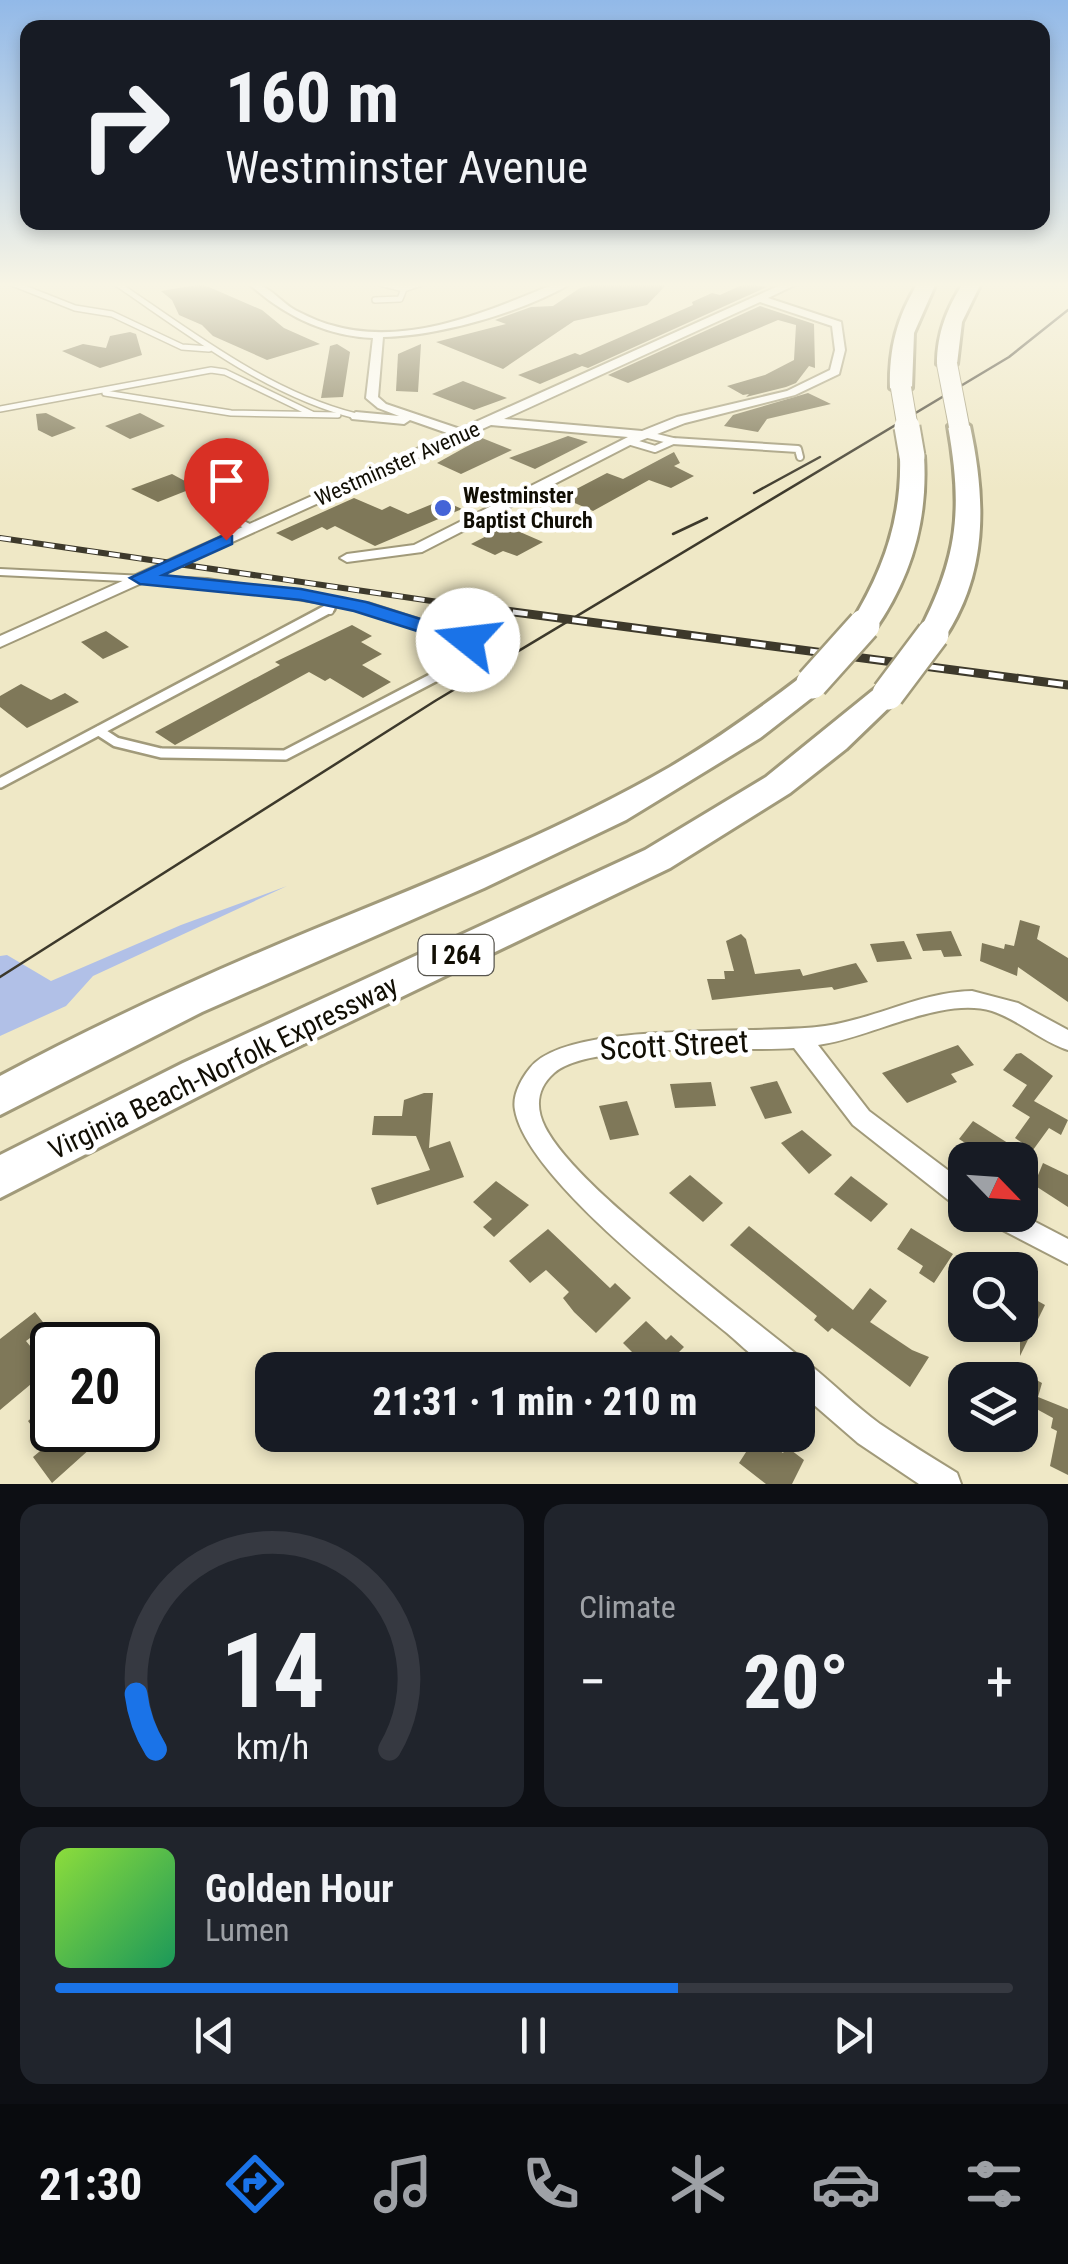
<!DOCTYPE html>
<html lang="en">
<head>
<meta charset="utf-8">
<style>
	:root { --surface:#171b24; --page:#20242c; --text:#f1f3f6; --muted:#9ea1a6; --line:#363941; --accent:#1a73e8 }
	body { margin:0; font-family:"Roboto Condensed",sans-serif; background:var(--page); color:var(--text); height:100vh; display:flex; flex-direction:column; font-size:38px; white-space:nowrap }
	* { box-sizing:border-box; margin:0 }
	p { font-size:32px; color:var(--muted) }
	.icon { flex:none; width:55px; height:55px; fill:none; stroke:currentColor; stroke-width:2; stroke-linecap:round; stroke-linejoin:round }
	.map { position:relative; height:1484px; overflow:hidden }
	.panel { display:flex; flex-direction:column; gap:20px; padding:20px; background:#0d0f14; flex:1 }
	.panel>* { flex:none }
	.guide { position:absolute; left:20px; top:20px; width:1030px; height:210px; border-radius:20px; box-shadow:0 5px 15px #0003; background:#171b24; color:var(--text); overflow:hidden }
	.needle { width:65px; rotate:115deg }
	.buttons { position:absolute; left:948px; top:1142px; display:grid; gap:20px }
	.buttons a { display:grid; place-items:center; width:90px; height:90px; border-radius:20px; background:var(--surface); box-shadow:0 5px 15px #0003; font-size:50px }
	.speed { position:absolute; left:30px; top:1322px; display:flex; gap:20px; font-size:50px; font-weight:700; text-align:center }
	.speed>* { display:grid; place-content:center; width:130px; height:130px; border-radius:50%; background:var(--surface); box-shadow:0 5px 15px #0003; line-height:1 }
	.speed .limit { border:5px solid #111; border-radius:15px; background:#fff; color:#111 }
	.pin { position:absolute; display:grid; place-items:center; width:85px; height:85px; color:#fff; margin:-102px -42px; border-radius:50% 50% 50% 0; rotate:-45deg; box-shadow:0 0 10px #0007 }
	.pin .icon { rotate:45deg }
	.me { position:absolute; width:110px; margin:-55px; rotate:286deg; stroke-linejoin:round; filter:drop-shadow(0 0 8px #0008) }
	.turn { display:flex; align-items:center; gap:35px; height:210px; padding:0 40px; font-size:45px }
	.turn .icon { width:130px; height:130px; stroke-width:2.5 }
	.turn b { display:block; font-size:70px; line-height:85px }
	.big { font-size:75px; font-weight:800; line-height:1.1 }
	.panel .card { flex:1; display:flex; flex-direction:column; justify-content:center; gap:15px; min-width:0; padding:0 35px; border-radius:20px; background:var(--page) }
	.panel .dial { align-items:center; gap:0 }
	.dial svg { height:260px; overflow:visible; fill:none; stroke:var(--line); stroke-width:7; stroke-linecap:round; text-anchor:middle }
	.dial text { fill:var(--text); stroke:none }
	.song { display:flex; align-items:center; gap:30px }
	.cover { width:120px; height:120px; border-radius:15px; background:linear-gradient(135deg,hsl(90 70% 55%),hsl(150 70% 35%)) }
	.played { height:10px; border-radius:5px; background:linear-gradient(90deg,var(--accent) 65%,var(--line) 65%) }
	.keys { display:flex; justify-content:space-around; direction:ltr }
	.heat { display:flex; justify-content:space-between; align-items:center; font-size:55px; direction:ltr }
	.panel .tiles { flex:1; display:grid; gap:20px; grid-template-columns:1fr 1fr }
	.card:last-child { grid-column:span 2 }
	.trip { position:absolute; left:255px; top:1352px; width:560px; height:100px; border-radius:20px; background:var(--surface); box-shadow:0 5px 15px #0003; font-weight:800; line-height:100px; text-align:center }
	.menu { display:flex; height:160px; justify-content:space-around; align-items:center; background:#090b0e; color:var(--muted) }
	.menu .icon { width:70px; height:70px }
	.menu .current { color:var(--accent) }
	.menu b { font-size:45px; color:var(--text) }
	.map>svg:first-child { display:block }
	.water { fill:#b1c0e7 }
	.building { fill:#7f7859 }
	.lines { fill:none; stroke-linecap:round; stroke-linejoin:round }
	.service-far2-casing { stroke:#a19a7a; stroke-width:8 }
	.service-far1-casing { stroke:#a19a7a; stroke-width:10 }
	.service-casing { stroke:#a19a7a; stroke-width:14 }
	.minor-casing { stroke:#a19a7a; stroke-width:4 }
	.motorway-casing { stroke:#a19a7a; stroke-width:6 }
	.service-far2 { stroke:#fff; stroke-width:5 }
	.service-far1 { stroke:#fff; stroke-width:6 }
	.service { stroke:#fff; stroke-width:9 }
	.minor { fill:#fff; fill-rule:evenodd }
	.motorway { fill:#fff; fill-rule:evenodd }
	.tram { stroke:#3d392b; stroke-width:2.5 }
	.rail-far1-casing { stroke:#3d392b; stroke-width:6 }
	.rail-casing { stroke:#3d392b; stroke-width:9 }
	.rail-far1 { stroke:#fff; stroke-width:4; stroke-dasharray:11; stroke-linecap:butt }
	.rail { stroke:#fff; stroke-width:5; stroke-dasharray:15; stroke-linecap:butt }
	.motorway-bridge-far2-casing { stroke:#a19a7a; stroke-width:22; stroke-linecap:butt }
	.motorway-bridge-far1-casing { stroke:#a19a7a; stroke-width:29; stroke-linecap:butt }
	.motorway-bridge-casing { stroke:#a19a7a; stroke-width:36; stroke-linecap:butt }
	.motorway-bridge-far2 { stroke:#fff; stroke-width:20 }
	.motorway-bridge-far1 { stroke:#fff; stroke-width:25 }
	.motorway-bridge { stroke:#fff; stroke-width:31 }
	.route { fill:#1a73e8; stroke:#114b97; stroke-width:2.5 }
	.poi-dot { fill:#4464d7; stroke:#fff; stroke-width:4 }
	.labels { text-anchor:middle; stroke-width:9; stroke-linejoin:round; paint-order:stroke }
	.far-street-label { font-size:22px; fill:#110e04; stroke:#fff }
	.far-poi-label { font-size:22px; font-weight:bold; fill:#110e04; stroke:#fff; text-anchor:start }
	.shield { fill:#fff; stroke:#58564f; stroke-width:2.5 }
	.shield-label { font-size:25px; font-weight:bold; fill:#110e04 }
	.street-label { font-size:28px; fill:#110e04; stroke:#fff }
	.near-street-label { font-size:32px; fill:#110e04; stroke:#fff }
</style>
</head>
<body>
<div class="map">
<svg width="1068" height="1484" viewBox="0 0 1068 1484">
	<rect width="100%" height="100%" fill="#efe8c6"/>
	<path class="water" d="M287,886L93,976L66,1006L0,1036V956L7,955L51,981L181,925Z"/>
	<g class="building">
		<path d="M599,283H668L647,305L574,321L503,369L436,342L506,324L495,320L531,307L553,306L580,288Z"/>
		<path d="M746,283L767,287L588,368L582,366L540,384L518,375L575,353L580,355L693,305L692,302L712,293L720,295Z"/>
		<path d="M202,284L262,310L284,328L320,344L267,360L213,336L202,325L179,315L172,300L161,291Z"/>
		<path d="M760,306L814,324L815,368L809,366L796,383L786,387L746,397L749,394L743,395L727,386L765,375L794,360L796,325L778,320L628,383L608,375Z"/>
		<path d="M130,332L136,334L142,355L100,368L62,351L83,344L106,348L110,336Z"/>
		<path d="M337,344L350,352L343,397L321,398L330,346Z"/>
		<path d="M421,344L418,392L396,391L398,354Z"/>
		<path d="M463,381L507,398L474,410L432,394Z"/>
		<path d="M808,393L831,404L767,419L758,432L724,426L733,415Z"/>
		<path d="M46,413L76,428L52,437L38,430L36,414Z"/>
		<path d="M140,413L165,426L130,439L105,426Z"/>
		<path d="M568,436L588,442L535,469L509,458Z"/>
		<path d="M482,438L512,450L461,474L437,463Z"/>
		<path d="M674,452L680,463L674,466L694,476L671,488L649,480L593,511L561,497L607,473L623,479Z"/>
		<path d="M172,474L196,487L158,502L131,489Z"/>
		<path d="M354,498L382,510L390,506L408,514L442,500L462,509L375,546L335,526L327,530L322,527L292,541L276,533Z"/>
		<path d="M506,526L543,542L517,556L503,551L495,555L471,544Z"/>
		<path d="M352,625L372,636L361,642L382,654L362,665L391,682L363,698L330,678L325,681L309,672L175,745L155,732L280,665L275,662Z"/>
		<path d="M106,631L129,647L103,659L81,642Z"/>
		<path d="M21,684L51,700L65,693L79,702L27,728L0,707V696Z"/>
		<path d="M1020,920L1040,926L1037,939L1068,958V1002L1018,967L1017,976L980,961L982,943L1004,949L1005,944L1014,946Z"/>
		<path d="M951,931L962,956L944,957L941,950L923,951L916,934Z"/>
		<path d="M741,934L746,939L755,974L800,969L803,976L856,963L868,982L834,990L832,987L712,1000L707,979H725L724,971H734L726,941Z"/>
		<path d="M904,941L912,959L877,962L870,944Z"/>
		<path d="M958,1045L974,1065L951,1074L957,1082L907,1103L882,1073Z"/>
		<path d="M1021,1053L1053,1076L1034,1101L1068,1120L1061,1135L1049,1128L1033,1150L1015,1138L1030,1117L1012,1106L1027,1085L1003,1070L1016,1054Z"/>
		<path d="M777,1081L792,1113L765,1119L750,1087Z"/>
		<path d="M711,1082L716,1106L675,1108L670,1084Z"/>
		<path d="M424,1093H433L429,1148L450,1141L464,1177L377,1205L371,1188L430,1170L416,1136L372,1135L374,1116H402L404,1100Z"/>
		<path d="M627,1101L639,1135L610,1140L599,1106Z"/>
		<path d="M973,1121L1011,1145L1001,1160H992L959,1139Z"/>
		<path d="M802,1130L832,1155L809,1174L781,1143Z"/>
		<path d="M1043,1163L1068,1175V1207L1034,1185Z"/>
		<path d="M690,1175L723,1203L703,1222L669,1193Z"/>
		<path d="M851,1176L888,1204L871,1222L834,1194Z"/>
		<path d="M496,1181L529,1205L494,1237L483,1227L492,1219L473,1202Z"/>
		<path d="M749,1226L853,1310L870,1288L887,1301L870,1322L912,1350L929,1357L910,1387L832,1328L828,1332L814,1320L817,1316L730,1245Z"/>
		<path d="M911,1228L953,1254L934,1283L919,1273L923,1266L897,1249Z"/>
		<path d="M548,1229L610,1288L615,1283L631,1298L596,1333L574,1312L563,1298L569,1292L546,1270L530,1283L509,1261Z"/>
		<path d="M1020,1291L1045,1305L1020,1356Z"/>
		<path d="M35,1312L46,1326L26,1341L49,1369L0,1410V1339Z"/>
		<path d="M646,1321L666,1340L671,1335L684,1347L679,1352L682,1355L667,1370H650L623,1343Z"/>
		<path d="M1020,1371L1042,1383L1038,1397L1068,1409V1475L1050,1466L1057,1431L1051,1428L1053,1418L1020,1400Z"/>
		<path d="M52,1400V1430H93L101,1439L52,1483L33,1457L46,1446L28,1421Z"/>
		<path d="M757,1435L783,1453L787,1447L804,1460L792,1484H766L739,1463Z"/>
	</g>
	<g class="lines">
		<g class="service-far2-casing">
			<g id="service-far2">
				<path d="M12,283L75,308L112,314L182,347L209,349"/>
				<path d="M116,283C190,333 268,394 356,416"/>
				<path d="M380,283L404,289L422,283"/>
				<path d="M375,300L400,299L404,289"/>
				<path d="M105,393L231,413L338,415"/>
				<path d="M0,409L211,370L225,372L312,414"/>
			</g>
		</g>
		<g class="service-far1-casing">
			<g id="service-far1">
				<path d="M644,434L673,441L798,449L800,457"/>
				<path d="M628,441L655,449L673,441"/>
				<path d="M205,505L251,528"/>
				<path d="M0,572L207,582L329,601L330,611"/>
				<path d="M329,601L375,611"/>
			</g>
		</g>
		<g class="service-casing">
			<g id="service">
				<path d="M99,731L116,742L161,753L285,755L452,668L474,652V645L468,640L367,608"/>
				<path d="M0,783L330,608"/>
			</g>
		</g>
		<g class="minor-casing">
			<g id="minor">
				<path d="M248,283C268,283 278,300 295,310C305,315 319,322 331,325C406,348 488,311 557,283H572C523,312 440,336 383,337L378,397L386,404L460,429L785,283H799L768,298L841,322L845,350L839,374L795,395L685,423L632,444L422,552L347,562L340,558L347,554L414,545L628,437L491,425L0,647V636L450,434L410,420L404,424L352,419L350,416L356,412L399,416L378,408L366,398L373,338C325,336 283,315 248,283ZM760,302L832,326L835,350L830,370L787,391L677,417L642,431L504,419Z"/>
				<path d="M972,991L1018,1003L1068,1030V1050C1041,1041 1019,1020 992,1011C941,996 871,1038 818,1045L869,1111L965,1183V1209L956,1206L853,1125L794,1048C741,1052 590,1041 554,1073C537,1088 535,1107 545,1127C566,1168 637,1225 674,1256C718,1293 765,1329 810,1365C834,1384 855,1406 880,1424C905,1441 931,1457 957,1473L961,1484H919L858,1443L798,1391V1370C791,1370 781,1371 775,1370C763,1367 738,1342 727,1333C674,1290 526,1175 515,1110C512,1096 521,1079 530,1068C569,1019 758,1036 825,1026C875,1019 921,992 972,991Z"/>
				<path d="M1020,1214L1068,1239V1264L989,1223L985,1215Z"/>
			</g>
		</g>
		<g class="motorway-casing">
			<g id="motorway">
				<path d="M918,283H936L914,333L912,388L901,394L890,388C889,349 897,317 918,283Z"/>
				<path d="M963,283H981L962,322L957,364L947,370L937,364C937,333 947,309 963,283Z"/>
				<path d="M959,419L970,426C986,501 988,574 943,640H923L918,634C958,558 963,510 948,426Z"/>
				<path d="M912,449L924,456C928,521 911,578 874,631H854L850,625C883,571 902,520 900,456Z"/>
				<path d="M812,674L823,677L827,683L823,689L760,738L626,820L484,888L202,1012L0,1115V1076C101,1022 204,975 310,931C432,881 555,833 670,767C716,740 759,709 801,677Z"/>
				<path d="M888,685L899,687L903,694L846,749L790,793L670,868L264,1063L0,1198V1155L183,1063L645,850L766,777L877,687Z"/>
			</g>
		</g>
		<use href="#service-far2" class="service-far2"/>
		<use href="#service-far1" class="service-far1"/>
		<use href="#service" class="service"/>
		<use href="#minor" class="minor"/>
		<use href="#motorway" class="motorway"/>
		<g class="tram">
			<path d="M754,493L820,457"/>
			<path d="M673,534L707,518"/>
			<path d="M0,977L435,701L1009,357L1068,310"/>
		</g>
		<g class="rail-far1-casing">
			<path id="rail-far1" d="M0,538L500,611"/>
		</g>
		<g class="rail-casing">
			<path id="rail" d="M483,608L1068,685"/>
		</g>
		<use href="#rail-far1" class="rail-far1"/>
		<use href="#rail" class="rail"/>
		<g class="motorway-bridge-far2-casing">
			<g id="motorway-bridge-far2">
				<path d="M947,364L959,426"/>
				<path d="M901,388L908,429"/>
			</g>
		</g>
		<g class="motorway-bridge-far1-casing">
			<path id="motorway-bridge-far1" d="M907,427L912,456"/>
		</g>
		<g class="motorway-bridge-casing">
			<g id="motorway-bridge">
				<path d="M812,683L864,625"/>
				<path d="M888,694L933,634"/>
			</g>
		</g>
		<use href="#motorway-bridge-far2" class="motorway-bridge-far2"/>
		<use href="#motorway-bridge-far1" class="motorway-bridge-far1"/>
		<use href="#motorway-bridge" class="motorway-bridge"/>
	</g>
	<linearGradient id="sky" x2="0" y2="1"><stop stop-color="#92b9e8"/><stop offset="0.58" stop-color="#f8f5e5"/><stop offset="1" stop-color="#f8f5e5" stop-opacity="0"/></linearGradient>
	<rect width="1068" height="491" fill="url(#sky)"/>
	<path class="route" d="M226,534L232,536V544L163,575L301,589L366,602L475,636L478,640L468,647L354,611L301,600L140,584L130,578Z"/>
	<circle class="poi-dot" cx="443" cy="508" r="10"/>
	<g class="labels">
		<g class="far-street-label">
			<text transform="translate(397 463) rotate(-24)" y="8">Westminster Avenue</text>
		</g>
		<g class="far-poi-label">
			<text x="463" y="503">Westminster<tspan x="463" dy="25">Baptist Church</tspan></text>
		</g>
		<rect class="shield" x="418.5" y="935" width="75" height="40" rx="8"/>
		<g class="shield-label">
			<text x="456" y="964">I 264</text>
		</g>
		<g class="street-label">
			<text transform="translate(223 1067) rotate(-26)" y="10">Virginia Beach-Norfolk Expressway</text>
		</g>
		<g class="near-street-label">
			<text transform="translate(674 1045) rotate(-3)" y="11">Scott Street</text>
		</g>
	</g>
</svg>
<div class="buttons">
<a><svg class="needle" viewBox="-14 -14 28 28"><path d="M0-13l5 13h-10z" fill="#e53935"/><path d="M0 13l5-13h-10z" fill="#9ea1a6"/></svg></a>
<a><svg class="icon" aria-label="search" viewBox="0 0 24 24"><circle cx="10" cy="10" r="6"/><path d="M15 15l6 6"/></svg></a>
<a><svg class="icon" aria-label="layers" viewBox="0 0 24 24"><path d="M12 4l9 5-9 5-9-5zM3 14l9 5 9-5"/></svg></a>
</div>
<div class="speed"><div class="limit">20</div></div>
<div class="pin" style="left:226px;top:540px;background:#d93025"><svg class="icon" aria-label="arrive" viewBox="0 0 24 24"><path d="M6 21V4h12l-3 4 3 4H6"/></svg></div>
<svg class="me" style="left:468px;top:640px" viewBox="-20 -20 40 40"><circle r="19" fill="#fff"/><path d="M0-13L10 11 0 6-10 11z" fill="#1a73e8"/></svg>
<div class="trip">21:31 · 1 min · 210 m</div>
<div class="guide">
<div class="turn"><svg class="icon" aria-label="right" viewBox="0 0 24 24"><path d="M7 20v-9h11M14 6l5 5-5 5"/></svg><div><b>160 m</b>Westminster Avenue</div></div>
</div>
</div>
<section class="panel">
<div class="tiles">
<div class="card dial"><svg viewBox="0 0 100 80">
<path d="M14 69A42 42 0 1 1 86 69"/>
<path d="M14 69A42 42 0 0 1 8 52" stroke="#1a73e8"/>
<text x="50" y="56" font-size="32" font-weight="700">14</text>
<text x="50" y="72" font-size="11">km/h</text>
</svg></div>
<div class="card"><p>Climate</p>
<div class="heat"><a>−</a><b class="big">20°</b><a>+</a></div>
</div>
<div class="card">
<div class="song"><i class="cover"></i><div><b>Golden Hour</b><p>Lumen</p></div></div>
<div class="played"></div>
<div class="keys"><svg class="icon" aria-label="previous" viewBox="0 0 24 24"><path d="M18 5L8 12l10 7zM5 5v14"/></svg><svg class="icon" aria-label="pause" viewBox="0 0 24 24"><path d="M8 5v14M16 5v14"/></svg><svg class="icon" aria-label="next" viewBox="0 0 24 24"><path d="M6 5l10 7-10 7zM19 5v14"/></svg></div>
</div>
</div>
</section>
<nav class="menu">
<b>21:30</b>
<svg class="icon current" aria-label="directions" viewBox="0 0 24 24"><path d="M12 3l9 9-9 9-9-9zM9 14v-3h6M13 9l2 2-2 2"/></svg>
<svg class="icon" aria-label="music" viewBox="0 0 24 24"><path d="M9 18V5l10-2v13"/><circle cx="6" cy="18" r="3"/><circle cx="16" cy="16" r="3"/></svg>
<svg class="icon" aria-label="phone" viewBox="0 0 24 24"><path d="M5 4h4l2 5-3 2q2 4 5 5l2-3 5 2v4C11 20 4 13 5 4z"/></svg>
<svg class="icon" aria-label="climate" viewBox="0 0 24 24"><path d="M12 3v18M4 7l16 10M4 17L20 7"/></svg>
<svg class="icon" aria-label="car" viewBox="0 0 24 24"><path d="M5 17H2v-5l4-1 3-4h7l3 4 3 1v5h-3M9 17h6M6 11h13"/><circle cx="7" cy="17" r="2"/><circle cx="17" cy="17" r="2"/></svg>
<svg class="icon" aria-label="filters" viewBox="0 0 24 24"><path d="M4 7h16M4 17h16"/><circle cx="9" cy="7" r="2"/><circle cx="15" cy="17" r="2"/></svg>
</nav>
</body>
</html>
